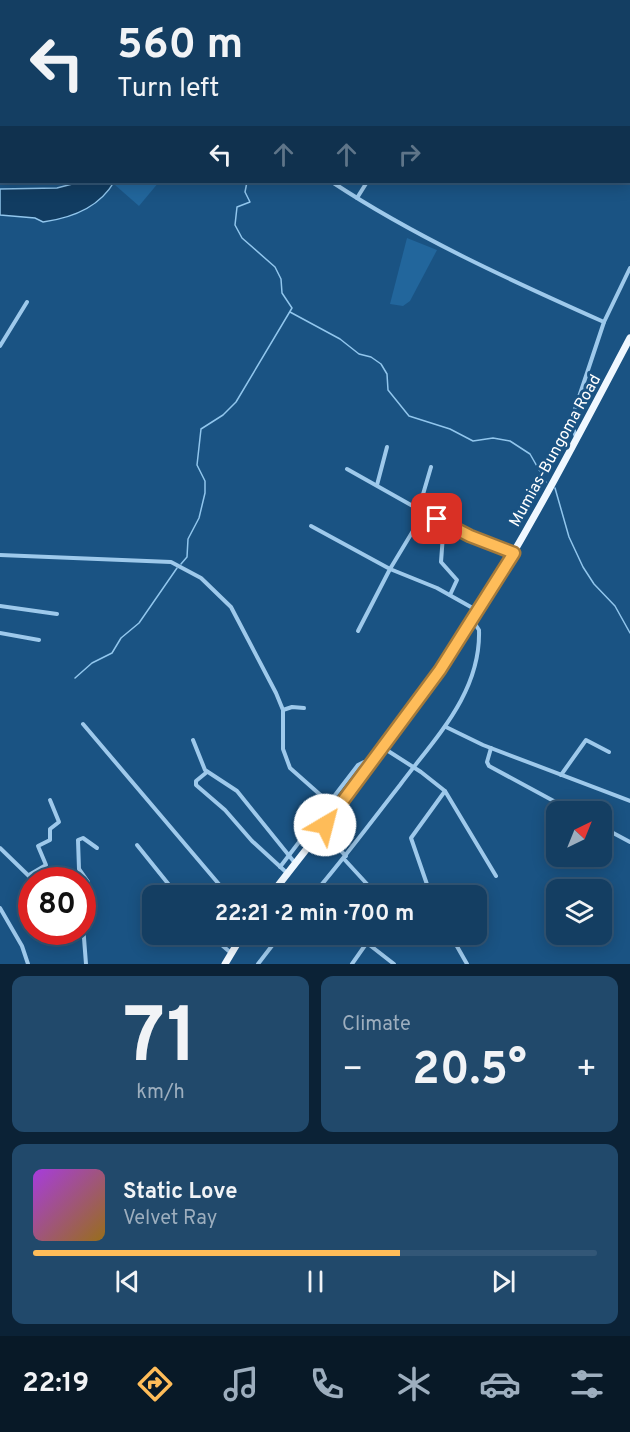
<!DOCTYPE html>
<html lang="en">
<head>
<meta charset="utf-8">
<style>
	:root { --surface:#143e62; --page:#21496b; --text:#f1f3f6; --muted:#9daebe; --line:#335777; --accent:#febc59 }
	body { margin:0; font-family:Overpass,sans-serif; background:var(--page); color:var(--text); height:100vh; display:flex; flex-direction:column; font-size:22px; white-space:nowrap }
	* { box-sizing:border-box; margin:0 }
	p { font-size:20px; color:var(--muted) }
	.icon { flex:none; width:33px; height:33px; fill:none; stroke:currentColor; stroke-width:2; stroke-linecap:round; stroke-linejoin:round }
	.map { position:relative; height:964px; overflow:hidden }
	.side { display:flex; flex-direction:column; gap:12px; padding:12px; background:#0b2236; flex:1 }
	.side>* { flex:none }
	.hud { position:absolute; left:0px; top:0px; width:630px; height:183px; box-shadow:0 3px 15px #0003,0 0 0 2px var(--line); background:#143e62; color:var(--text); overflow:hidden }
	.needle { width:39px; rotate:43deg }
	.controls { position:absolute; left:546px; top:801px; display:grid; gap:12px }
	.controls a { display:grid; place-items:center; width:66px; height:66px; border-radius:12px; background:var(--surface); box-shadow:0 3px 15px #0003,0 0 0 2px var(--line); font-size:30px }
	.speed { position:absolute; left:18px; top:867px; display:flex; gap:12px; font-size:30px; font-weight:700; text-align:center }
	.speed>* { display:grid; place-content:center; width:78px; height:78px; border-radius:50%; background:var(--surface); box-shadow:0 3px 15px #0003,0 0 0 2px var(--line); line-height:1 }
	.speed .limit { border:9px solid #d22; background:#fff; color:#111 }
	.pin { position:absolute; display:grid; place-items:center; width:51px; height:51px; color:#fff; margin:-26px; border-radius:12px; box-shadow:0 3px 9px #0006 }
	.me { position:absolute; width:66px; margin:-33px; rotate:37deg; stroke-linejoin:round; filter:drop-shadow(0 0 4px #0008) }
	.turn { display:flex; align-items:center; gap:21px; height:126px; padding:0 18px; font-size:27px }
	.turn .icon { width:78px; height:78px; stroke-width:2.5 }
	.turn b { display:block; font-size:42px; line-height:51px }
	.lanes { display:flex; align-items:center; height:57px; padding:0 18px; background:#0003; justify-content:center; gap:30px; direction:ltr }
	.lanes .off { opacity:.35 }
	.big { font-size:45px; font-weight:700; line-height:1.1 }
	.side .card { flex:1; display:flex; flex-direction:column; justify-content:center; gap:9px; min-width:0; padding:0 21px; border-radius:12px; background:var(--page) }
	.side .dial { align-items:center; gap:0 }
	.dial b { font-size:78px; line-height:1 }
	.song { display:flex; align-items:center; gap:18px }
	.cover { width:72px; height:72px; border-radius:9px; background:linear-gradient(135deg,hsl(280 70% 55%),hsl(40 70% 35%)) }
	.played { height:6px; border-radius:3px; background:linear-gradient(90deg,var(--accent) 65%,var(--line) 65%) }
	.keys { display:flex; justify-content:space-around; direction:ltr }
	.heat { display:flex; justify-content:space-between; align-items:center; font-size:33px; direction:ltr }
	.side .tiles { flex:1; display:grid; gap:12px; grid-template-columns:1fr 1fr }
	.card:last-child { grid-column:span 2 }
	.trip { position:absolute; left:142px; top:885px; width:345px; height:60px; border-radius:12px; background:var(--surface); box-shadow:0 3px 15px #0003,0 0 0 2px var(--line); font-weight:700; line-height:60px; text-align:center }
	.tabs { display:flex; height:96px; justify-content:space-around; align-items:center; background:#081927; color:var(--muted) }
	.tabs .icon { width:42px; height:42px }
	.tabs .selected { color:var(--accent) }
	.tabs b { font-size:27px; color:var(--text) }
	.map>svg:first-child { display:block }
	.green { fill:#22669c }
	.water { fill:#113c61; stroke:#91c6ed; stroke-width:1.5 }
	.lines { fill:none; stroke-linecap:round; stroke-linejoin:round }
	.stream { stroke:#91c6ed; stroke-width:1.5 }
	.minor { stroke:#9ec9eb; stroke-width:4 }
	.trunk { stroke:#f0f8ff; stroke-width:7 }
	.route-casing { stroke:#a57a3a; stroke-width:15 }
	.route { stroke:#febc59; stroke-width:10 }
	.labels { text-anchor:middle; stroke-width:6; stroke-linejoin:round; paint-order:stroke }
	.street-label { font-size:16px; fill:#fff; stroke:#1a5383 }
</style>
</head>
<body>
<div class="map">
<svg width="630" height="964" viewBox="0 0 630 964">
	<rect width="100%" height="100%" fill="#1a5383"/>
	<g class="green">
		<path d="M117,182H159L139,206L115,185Z"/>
		<path d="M407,238L437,250L410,301L403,306L390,304Z"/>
	</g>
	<path class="water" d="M80,182H114C99,208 72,218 43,222L35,218L0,215V189L57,188Z"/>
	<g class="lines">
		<g class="stream">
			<path d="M290,312L340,339L359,354L371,357L381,364L387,374L388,390L409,416L450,429L473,441L493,438L510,441L530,454L546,482"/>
			<path d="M555,488L569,537L583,567L594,584L615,606L630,633"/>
			<path d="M181,564L187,557L188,539L199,518L205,493V481L197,465L201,429L223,415L236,402L292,308L282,293L281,279L275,267L242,238L235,225L237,207L250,202L245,192L247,182"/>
			<path d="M75,678L92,663L112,653L121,638L139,623L177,568"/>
		</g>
		<g class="minor">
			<path d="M110,2V0"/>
			<path d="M0,5L2,6"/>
			<path d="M628,133L630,134"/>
			<path d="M332,182C415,237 512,281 604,322"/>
			<path d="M357,198L367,182"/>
			<path d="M0,346L27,302"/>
			<path d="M576,437L572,425L573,415L604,322L630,268"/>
			<path d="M347,469L450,527L513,552"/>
			<path d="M377,485L387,447"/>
			<path d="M419,508L431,467"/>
			<path d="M425,511L390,569L437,588L478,611"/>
			<path d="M311,526L390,569L358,631"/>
			<path d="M443,535L441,562L457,580L450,595"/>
			<path d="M0,555L171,562L201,578L231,607L276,693L283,710V749L290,768L325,799L338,807"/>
			<path d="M0,606L57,614"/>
			<path d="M0,633L39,640"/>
			<path d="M283,710L292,707L304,708"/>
			<path d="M83,724L229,896"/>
			<path d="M446,727L483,745L630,801"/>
			<path d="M193,740L205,770L237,791L295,863"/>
			<path d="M491,748L487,762L489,766L574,812"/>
			<path d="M385,749L421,772L445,791L496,876"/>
			<path d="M207,772L196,781V785L225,810L252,841L287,873"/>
			<path d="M561,775L586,740L609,752"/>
			<path d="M323,827L328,838L346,856"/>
			<path d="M602,827L630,842"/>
			<path d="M137,845L178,896"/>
			<path d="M0,848L33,880"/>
			<path d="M344,859L378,896"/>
			<path d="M280,867L358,765L364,762L370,765"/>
			<path d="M29,875L46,865L38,846L50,840V829L59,822L50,800"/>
			<path d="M82,891L88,882L79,869L78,840L83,838L97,848"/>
			<path d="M312,896C343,860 371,822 400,785C435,738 481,693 479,630L473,621"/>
			<path d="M431,896L411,838L445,791"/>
			<path d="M0,908L22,946L28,964"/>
			<path d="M82,912L86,964"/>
			<path d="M209,934L231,953"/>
			<path d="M450,934L467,964"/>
			<path d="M367,943L394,964"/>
			<path d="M258,964L281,934"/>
			<path d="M352,964L373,934"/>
		</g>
		<g class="trunk">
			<path d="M270,896C335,812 402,729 460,640C523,543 576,440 630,338"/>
			<path d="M225,964L243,934"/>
		</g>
	</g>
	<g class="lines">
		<g class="route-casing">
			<path id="route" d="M325,825L440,670L514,553L470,536L437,519"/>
		</g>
		<use href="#route" class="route"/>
	</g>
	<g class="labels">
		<g class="street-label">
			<text transform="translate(554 450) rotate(-61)" y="6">Mumias-Bungoma Road</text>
		</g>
	</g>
</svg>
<div class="controls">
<a><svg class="needle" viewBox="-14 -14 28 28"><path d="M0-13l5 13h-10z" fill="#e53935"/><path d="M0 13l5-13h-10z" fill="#9daebe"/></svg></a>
<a><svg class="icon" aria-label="layers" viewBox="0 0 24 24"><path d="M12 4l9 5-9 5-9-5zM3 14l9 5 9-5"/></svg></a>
</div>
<div class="speed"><div class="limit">80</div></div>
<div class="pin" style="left:437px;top:519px;background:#d93025"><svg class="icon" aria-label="arrive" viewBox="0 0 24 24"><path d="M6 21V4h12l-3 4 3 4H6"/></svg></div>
<svg class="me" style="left:325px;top:825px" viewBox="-20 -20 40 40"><circle r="19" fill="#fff"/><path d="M0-13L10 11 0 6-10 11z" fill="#febc59"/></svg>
<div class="trip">22:21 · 2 min · 700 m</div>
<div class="hud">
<div class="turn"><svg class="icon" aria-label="left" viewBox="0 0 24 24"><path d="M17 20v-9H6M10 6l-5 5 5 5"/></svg><div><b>560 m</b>Turn left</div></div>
<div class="lanes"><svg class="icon" aria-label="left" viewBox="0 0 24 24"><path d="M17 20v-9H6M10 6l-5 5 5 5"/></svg><svg class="icon off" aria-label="ahead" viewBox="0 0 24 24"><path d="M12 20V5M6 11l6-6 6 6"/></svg><svg class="icon off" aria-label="ahead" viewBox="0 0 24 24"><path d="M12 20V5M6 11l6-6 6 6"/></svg><svg class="icon off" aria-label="right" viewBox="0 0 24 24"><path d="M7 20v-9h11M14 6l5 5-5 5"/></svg></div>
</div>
</div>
<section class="side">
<div class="tiles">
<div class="card dial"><b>71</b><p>km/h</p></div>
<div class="card"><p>Climate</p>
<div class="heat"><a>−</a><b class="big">20.5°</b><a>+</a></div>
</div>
<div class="card">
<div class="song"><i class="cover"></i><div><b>Static Love</b><p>Velvet Ray</p></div></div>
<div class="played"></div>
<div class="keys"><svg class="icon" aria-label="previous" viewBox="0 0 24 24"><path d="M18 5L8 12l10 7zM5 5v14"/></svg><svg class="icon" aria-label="pause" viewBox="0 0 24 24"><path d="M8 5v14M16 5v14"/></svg><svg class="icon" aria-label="next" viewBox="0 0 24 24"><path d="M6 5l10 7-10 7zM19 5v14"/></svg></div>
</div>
</div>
</section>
<nav class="tabs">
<b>22:19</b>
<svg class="icon selected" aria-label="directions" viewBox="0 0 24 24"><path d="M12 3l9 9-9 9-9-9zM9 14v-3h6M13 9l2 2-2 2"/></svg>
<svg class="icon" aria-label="music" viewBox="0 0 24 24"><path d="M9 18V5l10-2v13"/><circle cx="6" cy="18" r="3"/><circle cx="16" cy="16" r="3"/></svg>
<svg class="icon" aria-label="phone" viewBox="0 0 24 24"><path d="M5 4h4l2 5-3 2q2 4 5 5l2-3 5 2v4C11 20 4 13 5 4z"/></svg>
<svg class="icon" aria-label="climate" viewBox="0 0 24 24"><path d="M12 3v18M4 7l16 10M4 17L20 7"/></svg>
<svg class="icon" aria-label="car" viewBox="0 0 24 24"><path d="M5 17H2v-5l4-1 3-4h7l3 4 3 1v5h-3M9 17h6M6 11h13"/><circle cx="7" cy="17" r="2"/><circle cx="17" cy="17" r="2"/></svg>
<svg class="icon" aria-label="filters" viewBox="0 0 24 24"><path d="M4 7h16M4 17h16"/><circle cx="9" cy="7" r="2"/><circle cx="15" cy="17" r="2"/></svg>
</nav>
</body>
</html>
